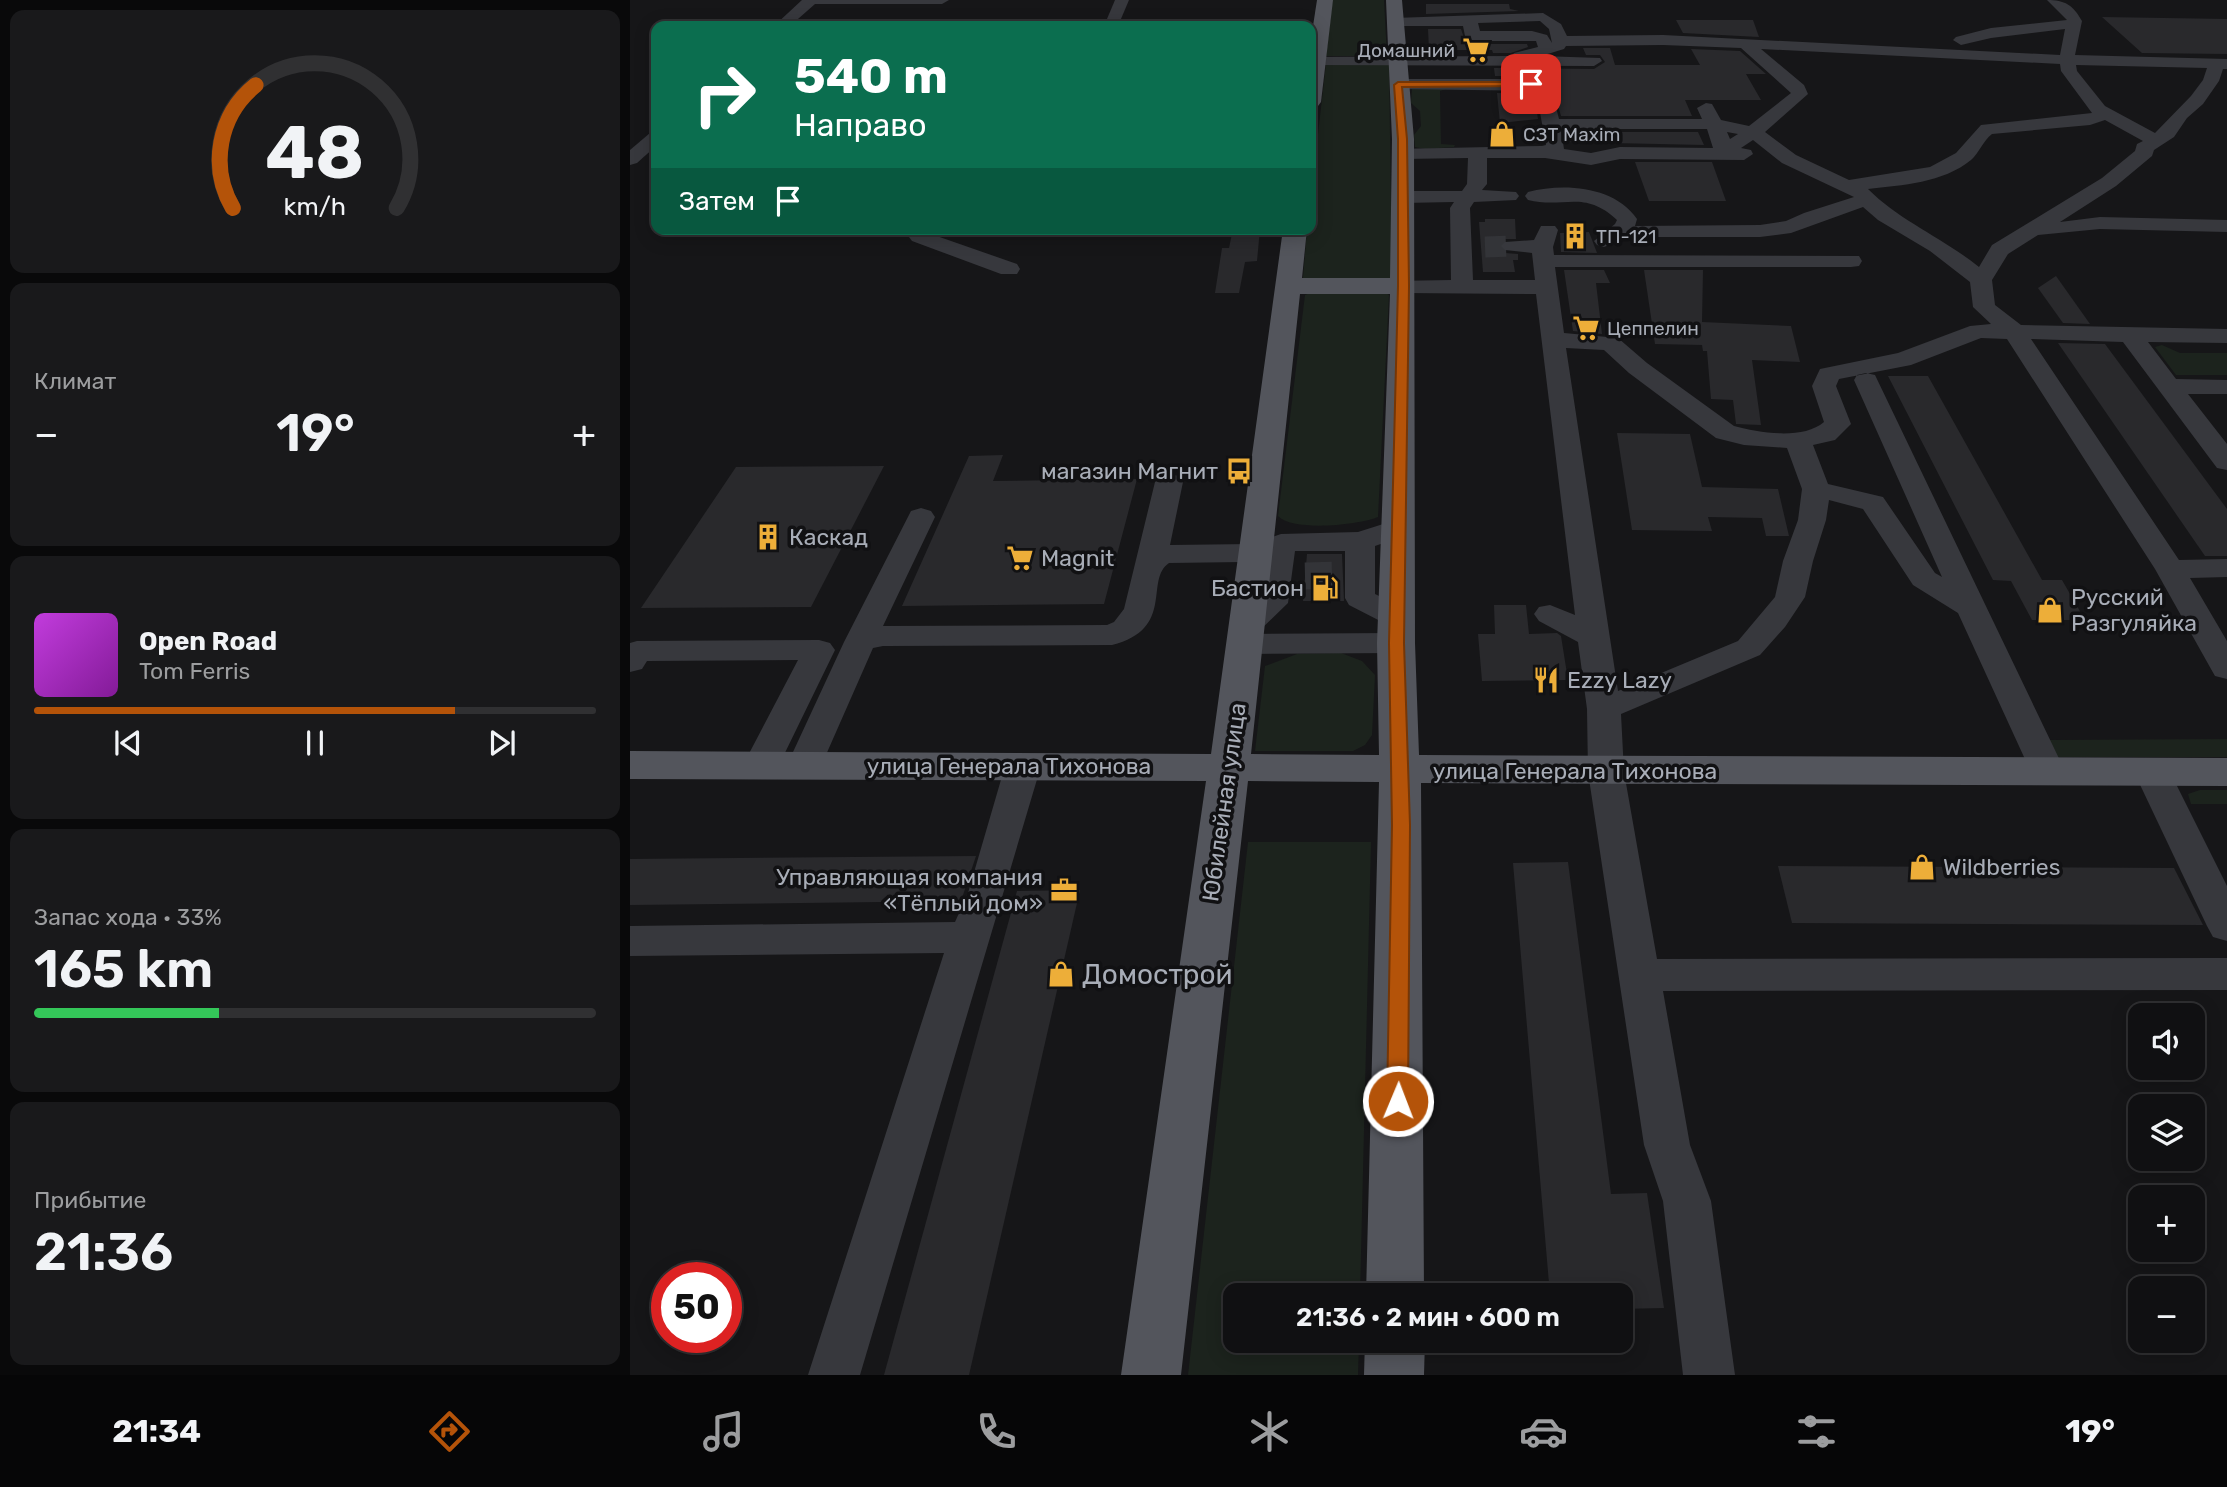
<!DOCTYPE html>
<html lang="ru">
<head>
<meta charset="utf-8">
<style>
	:root { --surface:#101012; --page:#19191b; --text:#f1f3f6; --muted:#9c9d9f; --line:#303032; --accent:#b45309 }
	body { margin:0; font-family:Rubik,sans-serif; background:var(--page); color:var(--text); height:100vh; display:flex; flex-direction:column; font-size:26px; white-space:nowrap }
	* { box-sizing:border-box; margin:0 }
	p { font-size:23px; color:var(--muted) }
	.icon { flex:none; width:38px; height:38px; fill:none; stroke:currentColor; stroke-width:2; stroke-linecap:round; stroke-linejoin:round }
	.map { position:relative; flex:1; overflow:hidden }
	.sheet { display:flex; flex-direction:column; gap:10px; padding:10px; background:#09090a; width:630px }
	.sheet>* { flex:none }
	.guide { position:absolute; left:21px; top:21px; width:665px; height:214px; border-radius:14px; box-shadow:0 4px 18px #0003,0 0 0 2px var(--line); background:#0b6e4f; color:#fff; overflow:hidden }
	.fabs { position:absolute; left:1498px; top:1003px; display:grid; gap:14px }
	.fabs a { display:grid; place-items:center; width:77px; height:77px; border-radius:14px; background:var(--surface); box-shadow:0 4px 18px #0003,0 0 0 2px var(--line); font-size:35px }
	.speed { position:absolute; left:21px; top:1262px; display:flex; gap:14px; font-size:35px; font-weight:700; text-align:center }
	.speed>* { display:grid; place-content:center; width:91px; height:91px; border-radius:50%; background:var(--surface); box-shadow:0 4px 18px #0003,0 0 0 2px var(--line); line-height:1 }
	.speed .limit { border:10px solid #d22; background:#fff; color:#111 }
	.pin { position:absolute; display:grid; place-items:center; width:60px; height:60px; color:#fff; margin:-30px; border-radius:14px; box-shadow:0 4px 10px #0006 }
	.me { position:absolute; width:77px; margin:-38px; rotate:1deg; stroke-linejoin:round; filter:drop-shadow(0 0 5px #0008) }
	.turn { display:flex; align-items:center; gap:24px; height:147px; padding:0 28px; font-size:32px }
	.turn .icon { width:91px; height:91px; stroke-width:2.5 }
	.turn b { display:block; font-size:49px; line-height:60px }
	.then { display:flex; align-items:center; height:66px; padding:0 28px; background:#0003; gap:14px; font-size:26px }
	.big { font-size:52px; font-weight:600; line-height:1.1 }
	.sheet .widget { flex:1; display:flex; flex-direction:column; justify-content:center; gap:10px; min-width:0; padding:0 24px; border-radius:14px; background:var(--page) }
	.sheet .dial { align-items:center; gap:0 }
	.dial svg { height:182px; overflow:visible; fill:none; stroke:var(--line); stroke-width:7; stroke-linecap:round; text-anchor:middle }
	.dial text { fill:var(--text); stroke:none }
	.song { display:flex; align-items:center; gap:21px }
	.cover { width:84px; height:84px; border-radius:10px; background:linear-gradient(135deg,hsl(290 70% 55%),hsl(290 70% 35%)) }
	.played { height:7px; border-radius:4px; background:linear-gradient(90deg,var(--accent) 75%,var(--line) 75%) }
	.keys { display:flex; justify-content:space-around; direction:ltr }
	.heat { display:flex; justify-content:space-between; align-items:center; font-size:38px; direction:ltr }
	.charge { height:10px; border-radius:5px; background:linear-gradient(90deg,#34c759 33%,var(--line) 0) }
	.trip { position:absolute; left:593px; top:1283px; width:410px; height:70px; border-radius:14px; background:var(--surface); box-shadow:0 4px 18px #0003,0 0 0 2px var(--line); font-weight:600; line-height:70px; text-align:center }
	.tab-bar { display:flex; height:112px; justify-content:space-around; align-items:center; background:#060607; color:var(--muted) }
	.tab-bar .icon { width:49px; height:49px }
	.tab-bar .active { color:var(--accent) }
	.tab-bar b { font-size:32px; color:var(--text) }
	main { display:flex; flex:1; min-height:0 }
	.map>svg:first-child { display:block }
	.green { fill:#1c231d }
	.building { fill:#29292c }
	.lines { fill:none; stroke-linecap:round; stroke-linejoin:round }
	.minor-tunnel-far1 { stroke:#333438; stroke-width:21; stroke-dasharray:21 10; stroke-linecap:butt }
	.minor-tunnel { stroke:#333438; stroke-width:27; stroke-dasharray:27 14; stroke-linecap:butt }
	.minor { fill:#37383d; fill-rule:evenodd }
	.major { fill:#53555c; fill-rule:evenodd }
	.route { fill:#b45309; stroke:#753606; stroke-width:2 }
	.labels { text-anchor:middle; stroke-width:7; stroke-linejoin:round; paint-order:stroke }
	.far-poi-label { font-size:19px; fill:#a8adb7; stroke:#111113; text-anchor:start }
	.poi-label { font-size:23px; fill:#a8adb7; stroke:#111113; text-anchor:start }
	.street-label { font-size:23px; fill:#a8adb7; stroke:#111113 }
	.near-poi-label { font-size:28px; fill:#a8adb7; stroke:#111113; text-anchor:start }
</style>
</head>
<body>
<main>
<section class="sheet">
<div class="widget dial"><svg viewBox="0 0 100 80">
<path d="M14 69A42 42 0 1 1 86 69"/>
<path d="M14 69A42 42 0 0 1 24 15" stroke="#b45309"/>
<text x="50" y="56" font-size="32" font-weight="700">48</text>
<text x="50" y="72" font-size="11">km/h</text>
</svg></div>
<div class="widget"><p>Климат</p>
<div class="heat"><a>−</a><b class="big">19°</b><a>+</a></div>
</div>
<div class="widget">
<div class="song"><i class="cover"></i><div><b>Open Road</b><p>Tom Ferris</p></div></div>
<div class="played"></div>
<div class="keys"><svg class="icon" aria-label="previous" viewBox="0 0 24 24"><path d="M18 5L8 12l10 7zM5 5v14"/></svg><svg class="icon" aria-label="pause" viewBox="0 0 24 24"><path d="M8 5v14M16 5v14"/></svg><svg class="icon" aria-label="next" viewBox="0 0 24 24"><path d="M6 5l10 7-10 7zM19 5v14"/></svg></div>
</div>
<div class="widget"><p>Запас хода · 33%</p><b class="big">165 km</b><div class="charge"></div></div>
<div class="widget"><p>Прибытие</p><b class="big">21:36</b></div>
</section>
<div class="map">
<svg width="1597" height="1375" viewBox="0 0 1597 1375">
	<rect width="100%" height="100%" fill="#161618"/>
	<g class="green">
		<path d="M702,0H754L757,56H696Z"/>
		<path d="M696,64H759L762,277L752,282H684L673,278L677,229H681V195Z"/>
		<path d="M782,88L816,89L810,91L811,144L825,145L824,147L795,149L785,147L784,135L791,126L790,111L781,103Z"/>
		<path d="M685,291H753L759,295L748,517C729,525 663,532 648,516L675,295Z"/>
		<path d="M1532,345L1550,353H1597V375H1546L1525,347Z"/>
		<path d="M711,653L732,661L745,675L742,735L735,745L723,751H625L635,666L667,654Z"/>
		<path d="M1597,739V757H1426L1418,740Z"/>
		<path d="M1570,790H1597V804H1561L1558,794Z"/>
		<path d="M618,842H741L730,1295H606V1340L729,1341L728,1375H558Z"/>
	</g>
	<g class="building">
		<path d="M796,4H879L880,9L889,11L796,14Z"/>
		<path d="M1472,17L1597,19V54L1512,53Z"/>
		<path d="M1046,20H1123L1129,37L1053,33Z"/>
		<path d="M798,29H831L834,38L843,44H897L898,47L881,53H863L862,50H799Z"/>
		<path d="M953,48H980L985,65H1070L1061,49L1110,51L1136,74H1116L1131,100H1055L1062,116H931L921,81L901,76H865L864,68L964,69L975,62L970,55H956Z"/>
		<path d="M867,93L904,94L908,119L870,123Z"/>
		<path d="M934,132H1068L1074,145L936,142Z"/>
		<path d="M1005,162H1082L1096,201H1019Z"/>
		<path d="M855,219H885L886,239H875L868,246L875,253L888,254V260H883L885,272H853L849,222H855Z"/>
		<path d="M603,229H630L627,261L615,262L609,293H585L592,248H599Z"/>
		<path d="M959,232L967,253L931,252L930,233Z"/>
		<path d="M934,270H974L980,283H966L972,334L943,331Z"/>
		<path d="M1014,270H1073L1072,322L1161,326L1170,362L1122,360L1131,425L1106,424L1103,400L1081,399L1077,351H1073L1072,345L1025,344Z"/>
		<path d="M1426,276L1460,324L1433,323L1408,288Z"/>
		<path d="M1428,343L1475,344L1597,509V556H1575Z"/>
		<path d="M1258,376H1298L1412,580H1432L1455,620H1402L1381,581L1363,580Z"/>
		<path d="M987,433L1060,434L1072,487L1148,489L1159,536H1136L1132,518L1078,517L1082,531L1002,530Z"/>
		<path d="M373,455L363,481L507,479L474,604L272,606L339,456Z"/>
		<path d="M254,466L181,607L11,608L106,467Z"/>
		<path d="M677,554H712L714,601H673Z"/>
		<path d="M864,605H896L899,634L927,633L931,636L938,680L852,681L848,634H865Z"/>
		<path d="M346,856L331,901L0,905V859Z"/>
		<path d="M938,862L981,1194L1017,1193L1034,1308L990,1309V1295H920L883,863Z"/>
		<path d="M1148,866L1544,868L1573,925L1162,923Z"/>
		<path d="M450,890L339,1375H254L387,891Z"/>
	</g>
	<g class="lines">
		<path class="minor-tunnel-far1" d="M855,247L882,246"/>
		<path class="minor-tunnel" d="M675,576L716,575"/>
		<g class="minor">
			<path d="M172,0H319L312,4H185L160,26H144Z"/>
			<path d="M485,0H499L488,26H474Z"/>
			<path d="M1417,0C1435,0 1443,5 1452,21L1445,55L1597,59V69H1593L1589,81L1573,104L1557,118L1544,137L1524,150L1522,156L1486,186L1430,222L1470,217L1597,220V232L1470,229L1408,235L1378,254L1362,280L1365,305L1391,325L1597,329V343L1518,342L1546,379L1597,380V394H1558L1597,444V470L1587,468L1493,342L1401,339L1549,560L1597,559V577L1560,578L1597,641V679L1585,676L1581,669L1525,569L1377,339L1351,338L1281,365L1209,379L1206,386L1221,424L1205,440L1183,445L1198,484L1253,497L1305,573L1312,577L1224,380L1227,375L1236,373L1245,375L1436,773L1431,781L1418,785L1405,781L1328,613L1283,585L1233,509L1199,500L1196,520L1183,561L1175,597L1155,627L1130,655L991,714L994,772L1027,959L1597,958V990L1033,991L1060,1145L1081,1201L1105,1375H1053L1033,1201L1014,1145L958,772L957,709L948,642L909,621L904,614L909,607L920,605L945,615L906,294L773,293L765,291L762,286L765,281L821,280L820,208L824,202L773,203L766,201L763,197L766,193L773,191H832L837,184L838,158L773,159L764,153L766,149L912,146L916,145L906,91L768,89L760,84L768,79H901L920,84L929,119H1072L1067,108L1076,103L1082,104L1091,120L1119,126L1161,93L1111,48L1033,45L936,46L934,49L911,56L970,58L972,61L964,66L686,65L681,63V57L882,56L884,53L908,47L906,41H843L835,36L833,26H764L757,22L764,18L913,13L931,24L937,36L1033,35L1430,55L1435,29L1361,38L1331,45L1323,40L1326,37L1361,28L1437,20ZM910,21L919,29L922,43L917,35L902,31H850L848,23ZM1131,49L1430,64L1431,71L1462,113L1351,125L1326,153L1300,167L1219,180L1166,155L1135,132L1178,94L1174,85ZM1446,65L1577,68L1573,80L1561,96L1525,133L1475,106L1447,71ZM1475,120L1513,141L1507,144L1505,151L1472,178L1362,245L1349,267C1313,238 1270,221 1238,189C1272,185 1313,183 1341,160C1349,153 1353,141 1362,134L1460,125ZM931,129H1077L1083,148L990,147L961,153L934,149ZM1097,132L1108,134L1100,139ZM1123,140L1152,163L1224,197L1174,213L1156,221L1130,225L1005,226L1007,219C984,186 934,183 898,192L895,196L898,200C934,209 954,189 987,220L985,224L964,241L967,245L974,247L989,241L1017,237H1130L1161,233L1233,207L1248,220L1300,251L1340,282L1343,307L1361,324L1340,326L1268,353L1190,369L1182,386L1194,422C1173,440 1130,433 1104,426L1017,363L988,338L934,333L925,267H1221L1229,266L1232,261L1229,256L924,255L923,247L928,230L925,226H911L904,240L875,242L871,246L875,250L902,253L905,280H843L840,208L844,202L886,200L889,196L886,192L852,190L857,184V158H915L961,165L990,159L1114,160L1123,154L1121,150L1111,148ZM936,348L974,350L999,373L1086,438L1114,445L1157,448L1172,489L1168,520L1153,561L1145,597L1108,641L988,691Z"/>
			<path d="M26,132V146L7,163L0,165V150L20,133Z"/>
			<path d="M282,229H302L301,234L387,264L390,269L387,274H371L282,241L279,237Z"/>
			<path d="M539,474L549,476L553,482L540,545L622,544L651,534L728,532L769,519L779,522L783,528L779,534L745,546V594L778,610L783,617L778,624L767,626L756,624L719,605L715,598V551H665L658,603L627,633L621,634L766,633L777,636L782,643L777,650L766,653L614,654L603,651L598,644L603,637L613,635L605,633L600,626L628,600L634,559L613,562L539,563C514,580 546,629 482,645L253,646L243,648L188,773L175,777L162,773L157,765L214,642L281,511L291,508L301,511L305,517L253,626L477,625L484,622L494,609L525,482L529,476Z"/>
			<path d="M189,640L200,643L205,650L149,765L144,773L131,777L118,773L113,765L168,660L17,661L12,669L0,672V643L7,641Z"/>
			<path d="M393,754L406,758L411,766L230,1375H178L314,953L0,956V926L325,922L338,893L375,766L380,758Z"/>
			<path d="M1522,760L1535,764L1540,772L1597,886V941L1583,937L1577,926L1504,772L1509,764Z"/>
		</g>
		<g class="major">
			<path d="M687,0H703L691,102L688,106L681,108V39Z"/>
			<path d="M756,0H772L784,139L785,643L789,755L1597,758V786L791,783L794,1295H736L749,782L618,781L551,1375H491L576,781L0,779V751L581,754L653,229H677L672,278H760L762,139ZM670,294H760L747,643L749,755L621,754Z"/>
			<path d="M735,1340H795L794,1375H734Z"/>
		</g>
	</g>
	<path class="route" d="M901,82L904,86L772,87L777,139L779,286L774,643L780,825L778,1101L775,1108L768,1110L760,1108L757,1101L762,825L759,643L768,286V139L764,85L768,82Z"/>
	<defs>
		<g id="supermarket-bare" transform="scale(2.1)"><path d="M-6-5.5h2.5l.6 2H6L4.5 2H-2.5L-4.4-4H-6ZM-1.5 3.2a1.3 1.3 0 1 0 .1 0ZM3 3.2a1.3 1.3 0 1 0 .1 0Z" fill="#edae39" stroke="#111113" stroke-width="2.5" paint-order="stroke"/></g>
		<g id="shop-bare" transform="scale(2.1)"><path d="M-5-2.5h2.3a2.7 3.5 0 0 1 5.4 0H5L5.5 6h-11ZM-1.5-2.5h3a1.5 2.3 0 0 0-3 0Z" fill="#edae39" stroke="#111113" stroke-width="2.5" paint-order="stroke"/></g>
		<g id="building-bare" transform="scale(2.1)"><path d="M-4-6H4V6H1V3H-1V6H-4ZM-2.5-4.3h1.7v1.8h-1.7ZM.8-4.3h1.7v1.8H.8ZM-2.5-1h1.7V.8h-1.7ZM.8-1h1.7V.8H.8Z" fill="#edae39" stroke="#111113" stroke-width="2.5" paint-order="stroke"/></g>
		<g id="bus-bare" transform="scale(2.1)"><path d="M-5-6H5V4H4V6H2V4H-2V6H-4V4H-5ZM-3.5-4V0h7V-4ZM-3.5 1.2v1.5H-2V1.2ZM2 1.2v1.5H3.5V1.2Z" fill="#edae39" stroke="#111113" stroke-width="2.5" paint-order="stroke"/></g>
		<g id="fuel-bare" transform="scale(2.1)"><path d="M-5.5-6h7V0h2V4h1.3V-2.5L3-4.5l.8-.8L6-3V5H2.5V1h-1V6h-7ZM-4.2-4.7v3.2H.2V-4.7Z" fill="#edae39" stroke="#111113" stroke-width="2.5" paint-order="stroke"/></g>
		<g id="restaurant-bare" transform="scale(2.1)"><path d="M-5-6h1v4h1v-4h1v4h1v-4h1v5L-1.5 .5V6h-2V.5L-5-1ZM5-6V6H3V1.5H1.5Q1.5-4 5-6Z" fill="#edae39" stroke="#111113" stroke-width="2.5" paint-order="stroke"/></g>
		<g id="office-bare" transform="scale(2.1)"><path d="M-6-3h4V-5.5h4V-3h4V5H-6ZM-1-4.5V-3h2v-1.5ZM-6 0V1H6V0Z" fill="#edae39" stroke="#111113" stroke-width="2.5" paint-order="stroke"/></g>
	</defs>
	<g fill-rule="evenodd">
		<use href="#supermarket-bare" x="846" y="50"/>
		<use href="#shop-bare" x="872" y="134"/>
		<use href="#building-bare" x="945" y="236"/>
		<use href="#supermarket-bare" x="956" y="328"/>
		<use href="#bus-bare" x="609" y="471"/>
		<use href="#building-bare" x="138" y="537"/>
		<use href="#supermarket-bare" x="390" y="558"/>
		<use href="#fuel-bare" x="695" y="588"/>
		<use href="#shop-bare" x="1420" y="610"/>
		<use href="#restaurant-bare" x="916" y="680"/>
		<use href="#shop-bare" x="1292" y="867"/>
		<use href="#office-bare" x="434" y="890"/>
		<use href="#shop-bare" x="431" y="974"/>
	</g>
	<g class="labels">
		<g class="far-poi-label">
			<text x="825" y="57" text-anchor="end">Домашний</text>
			<text x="893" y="141">СЗТ Maxim</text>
			<text x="966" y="243">ТП-121</text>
			<text x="977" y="335">Цеппелин</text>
		</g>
		<g class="poi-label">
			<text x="588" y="479" text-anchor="end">магазин Магнит</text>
			<text x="159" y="545">Каскад</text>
			<text x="411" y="566">Magnit</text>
			<text x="674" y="596" text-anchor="end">Бастион</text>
			<text x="1441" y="605">Русский<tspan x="1441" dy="26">Разгуляйка</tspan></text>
			<text x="937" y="688">Ezzy Lazy</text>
			<text x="1313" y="875">Wildberries</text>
			<text x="413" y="885" text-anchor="end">Управляющая компания<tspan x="413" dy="26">«Тёплый дом»</tspan></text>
		</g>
		<g class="street-label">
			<text x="379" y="774">улица Генерала Тихонова</text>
			<text x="945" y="779">улица Генерала Тихонова</text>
			<text transform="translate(594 802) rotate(-82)" y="8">Юбилейная улица</text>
		</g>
		<g class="near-poi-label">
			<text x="452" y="984">Домострой</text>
		</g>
	</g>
</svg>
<div class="fabs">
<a><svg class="icon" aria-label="sound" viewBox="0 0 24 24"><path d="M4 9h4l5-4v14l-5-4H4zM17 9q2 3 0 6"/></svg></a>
<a><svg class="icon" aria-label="layers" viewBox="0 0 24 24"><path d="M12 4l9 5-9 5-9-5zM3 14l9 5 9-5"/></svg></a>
<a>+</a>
<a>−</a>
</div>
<div class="speed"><div class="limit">50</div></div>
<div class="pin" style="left:901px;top:84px;background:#d93025"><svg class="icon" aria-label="arrive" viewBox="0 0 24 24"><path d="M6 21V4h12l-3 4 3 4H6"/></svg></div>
<svg class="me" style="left:768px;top:1101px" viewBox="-20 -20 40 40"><circle r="17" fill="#b45309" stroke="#fff" stroke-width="3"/><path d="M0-11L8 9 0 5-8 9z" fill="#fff"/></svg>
<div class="trip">21:36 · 2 мин · 600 m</div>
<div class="guide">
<div class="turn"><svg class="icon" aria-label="right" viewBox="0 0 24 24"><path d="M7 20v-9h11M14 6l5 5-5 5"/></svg><div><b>540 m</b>Направо</div></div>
<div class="then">Затем<svg class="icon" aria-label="arrive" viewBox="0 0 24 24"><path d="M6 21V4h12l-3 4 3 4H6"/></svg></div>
</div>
</div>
</main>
<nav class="tab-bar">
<b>21:34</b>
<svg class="icon active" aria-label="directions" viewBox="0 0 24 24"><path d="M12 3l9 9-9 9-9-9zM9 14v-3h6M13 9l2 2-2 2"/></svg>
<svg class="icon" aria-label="music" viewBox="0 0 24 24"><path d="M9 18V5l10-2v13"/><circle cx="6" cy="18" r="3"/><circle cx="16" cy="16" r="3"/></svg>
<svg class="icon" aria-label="phone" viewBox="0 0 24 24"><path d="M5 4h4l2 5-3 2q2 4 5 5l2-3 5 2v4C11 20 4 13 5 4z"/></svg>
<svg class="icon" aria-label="climate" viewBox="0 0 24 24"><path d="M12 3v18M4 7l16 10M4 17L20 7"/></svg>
<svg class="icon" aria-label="car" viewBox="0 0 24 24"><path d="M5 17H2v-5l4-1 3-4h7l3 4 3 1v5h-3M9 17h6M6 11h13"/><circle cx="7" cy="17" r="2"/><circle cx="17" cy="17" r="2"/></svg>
<svg class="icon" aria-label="filters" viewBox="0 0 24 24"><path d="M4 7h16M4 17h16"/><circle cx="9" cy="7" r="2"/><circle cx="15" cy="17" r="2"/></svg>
<b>19°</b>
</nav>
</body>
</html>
